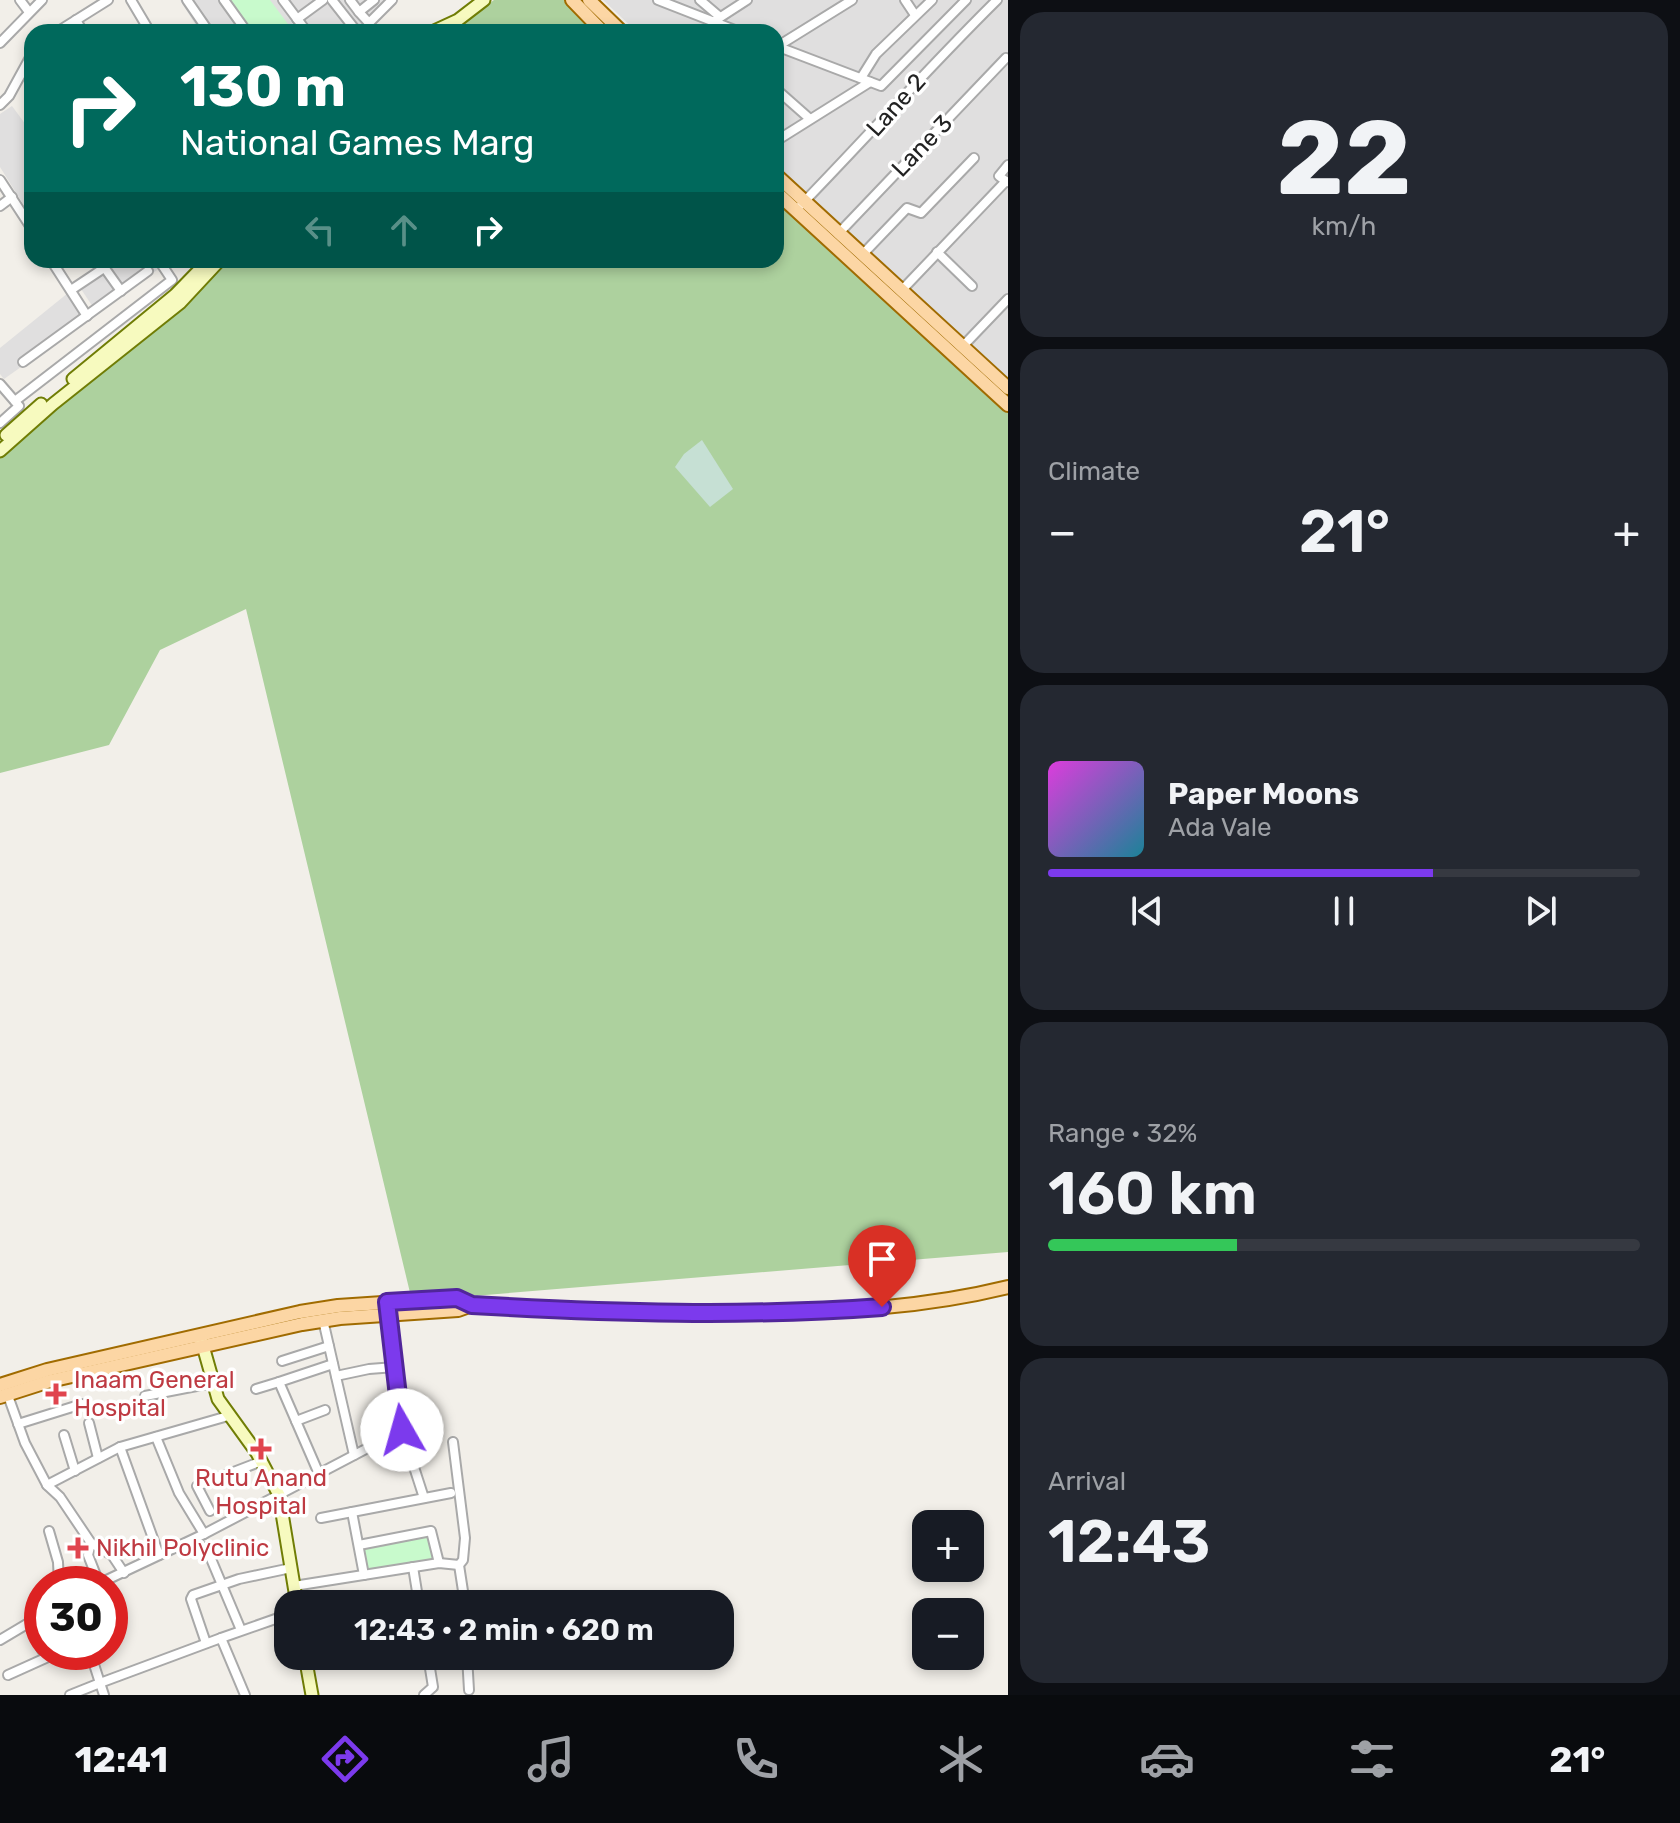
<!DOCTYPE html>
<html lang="en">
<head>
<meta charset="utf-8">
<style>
	:root { --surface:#171b24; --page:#242831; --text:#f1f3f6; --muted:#9ea1a6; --line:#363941; --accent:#7c3aed }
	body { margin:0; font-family:Rubik,sans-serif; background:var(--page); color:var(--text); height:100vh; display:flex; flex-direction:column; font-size:30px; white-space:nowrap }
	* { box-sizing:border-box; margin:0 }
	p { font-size:26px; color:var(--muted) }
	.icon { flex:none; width:44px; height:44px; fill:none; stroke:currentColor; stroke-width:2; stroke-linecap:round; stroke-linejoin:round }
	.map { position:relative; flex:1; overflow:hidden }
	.side { display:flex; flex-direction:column; gap:12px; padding:12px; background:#0d0f14; width:672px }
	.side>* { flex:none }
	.banner { position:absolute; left:24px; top:24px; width:760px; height:244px; border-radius:24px; box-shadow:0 4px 12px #0003; background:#00695c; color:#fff; overflow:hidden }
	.fabs { position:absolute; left:912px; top:1510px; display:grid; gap:16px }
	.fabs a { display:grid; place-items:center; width:72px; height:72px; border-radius:16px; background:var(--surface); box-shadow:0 4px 12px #0003; font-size:40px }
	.speed { position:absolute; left:24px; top:1566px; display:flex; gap:16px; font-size:40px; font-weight:700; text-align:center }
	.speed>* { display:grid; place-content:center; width:104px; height:104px; border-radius:50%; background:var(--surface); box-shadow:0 4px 12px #0003; line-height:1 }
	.speed .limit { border:12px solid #d22; background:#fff; color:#111 }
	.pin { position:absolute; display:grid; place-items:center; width:68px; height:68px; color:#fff; margin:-82px -34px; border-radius:50% 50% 50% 0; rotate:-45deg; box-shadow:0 0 8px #0007 }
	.pin .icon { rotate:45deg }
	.me { position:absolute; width:88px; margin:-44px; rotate:353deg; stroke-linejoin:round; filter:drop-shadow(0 0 6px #0008) }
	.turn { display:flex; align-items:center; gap:28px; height:168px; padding:0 24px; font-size:36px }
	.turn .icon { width:104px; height:104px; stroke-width:2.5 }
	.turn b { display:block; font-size:56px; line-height:68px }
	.lanes { display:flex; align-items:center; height:76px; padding:0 24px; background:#0003; justify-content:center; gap:40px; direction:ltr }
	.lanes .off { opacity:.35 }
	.big { font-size:60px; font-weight:600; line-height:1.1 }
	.side .widget { flex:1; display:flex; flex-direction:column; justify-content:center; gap:12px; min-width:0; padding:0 28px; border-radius:24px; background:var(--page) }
	.side .dial { align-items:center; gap:0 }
	.dial b { font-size:104px; line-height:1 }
	.song { display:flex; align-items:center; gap:24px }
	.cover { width:96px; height:96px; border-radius:12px; background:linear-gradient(135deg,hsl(300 70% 55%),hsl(190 70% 35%)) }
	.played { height:8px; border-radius:4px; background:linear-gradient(90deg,var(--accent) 65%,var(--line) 65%) }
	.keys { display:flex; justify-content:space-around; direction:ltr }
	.heat { display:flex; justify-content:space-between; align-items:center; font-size:44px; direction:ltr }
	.charge { height:12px; border-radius:6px; background:linear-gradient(90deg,#34c759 32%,var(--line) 0) }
	.trip { position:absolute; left:274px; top:1590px; width:460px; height:80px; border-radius:24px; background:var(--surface); box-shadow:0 4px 12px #0003; font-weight:600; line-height:80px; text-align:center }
	.dock { display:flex; height:128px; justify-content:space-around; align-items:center; background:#090b0e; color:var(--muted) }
	.dock .icon { width:56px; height:56px }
	.dock .current { color:var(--accent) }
	.dock b { font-size:36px; color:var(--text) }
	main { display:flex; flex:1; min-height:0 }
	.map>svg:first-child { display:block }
	.residential { fill:#e0dfdf }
	.forest { fill:#add19e }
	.wetland { fill:#c6e0d4 }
	.park { fill:#c8facc }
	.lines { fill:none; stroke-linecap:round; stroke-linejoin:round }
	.street-casing { stroke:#a9a9a9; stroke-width:12 }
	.secondary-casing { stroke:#707d05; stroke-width:15 }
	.primary-casing { stroke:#a06b00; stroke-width:16 }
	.street { stroke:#fff; stroke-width:8 }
	.secondary { stroke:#f7fabf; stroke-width:11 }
	.primary { stroke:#fcd6a4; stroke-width:12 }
	.route-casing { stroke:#51269a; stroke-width:20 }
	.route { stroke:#7c3aed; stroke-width:14 }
	.health-dot { fill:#e0444e; stroke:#fff; stroke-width:3 }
	.labels { text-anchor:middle; stroke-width:7; stroke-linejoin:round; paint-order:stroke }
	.street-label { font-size:24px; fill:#222; stroke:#fff }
	.health-label { font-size:24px; fill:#be3a42; stroke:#fff; text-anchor:start }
</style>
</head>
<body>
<main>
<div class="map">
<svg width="1008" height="1695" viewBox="0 0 1008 1695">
	<rect width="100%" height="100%" fill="#f2efe9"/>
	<g class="residential">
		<path d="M180,0H387L362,23L363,26L357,32H200Z"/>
		<path d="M603,0H1008V387L776,166V32H637Z"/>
		<path d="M12,106L26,125L32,122V213L28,212L0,167V114Z"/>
		<path d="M108,260H160L164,265L97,313L77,283Z"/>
		<path d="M68,293L86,321L4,379L0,374V348Z"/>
	</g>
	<g class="forest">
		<path d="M494,0H575L611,32H441L467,20Z"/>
		<path d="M776,177L1008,381V1252L412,1301L246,609L160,650L109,745L0,773V450L203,260H776Z"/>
	</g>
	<path class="wetland" d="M702,440L733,489L710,507L675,467L684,454Z"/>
	<g class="park">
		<path d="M228,0H270L294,32H251Z"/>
		<path d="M431,1531L439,1563L364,1575L359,1545Z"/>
	</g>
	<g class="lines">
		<g class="street-casing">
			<g id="street">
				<path d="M20,0L29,12"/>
				<path d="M131,0L150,32"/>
				<path d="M187,0L209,32"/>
				<path d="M224,0L247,32"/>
				<path d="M283,0L307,32"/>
				<path d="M332,0L354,28V32"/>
				<path d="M350,0L359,12L374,0"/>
				<path d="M658,0L740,32"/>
				<path d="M700,0L720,17"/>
				<path d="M905,0L915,15"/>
				<path d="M359,12L369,23L392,0"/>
				<path d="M297,19L323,0"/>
				<path d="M76,20L83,32"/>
				<path d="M713,22L747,0"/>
				<path d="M57,32L108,0"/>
				<path d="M0,43L42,0"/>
				<path d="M776,46L881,86L966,0"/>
				<path d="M778,46L852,0"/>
				<path d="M861,78L876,54L932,0"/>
				<path d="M776,89L810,119"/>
				<path d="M0,105L9,96L32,54"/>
				<path d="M776,141L870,82"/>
				<path d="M0,180L32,229"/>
				<path d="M1007,182L999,176L1008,165"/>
				<path d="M801,205C867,137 930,66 997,0"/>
				<path d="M0,206L12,197"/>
				<path d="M838,234L1006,58"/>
				<path d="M937,252L972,286"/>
				<path d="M862,255L907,208L921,213L974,158"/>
				<path d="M51,260L87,316"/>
				<path d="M99,260L121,291"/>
				<path d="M71,290L104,268"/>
				<path d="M901,291L1006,181"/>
				<path d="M963,346L1008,299"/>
				<path d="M23,362L148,271"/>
				<path d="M0,384L19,406L0,423"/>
				<path d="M15,401L168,283L172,280L160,262L163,260"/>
				<path d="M323,1320L354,1455"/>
				<path d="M282,1361L329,1346"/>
				<path d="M336,1376L369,1369L395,1367"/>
				<path d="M256,1389L279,1382"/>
				<path d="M7,1393L25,1443L47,1485L120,1447L228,1416"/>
				<path d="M145,1396L212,1383"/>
				<path d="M296,1421L325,1410"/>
				<path d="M89,1423L98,1458"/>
				<path d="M18,1424L82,1404"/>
				<path d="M402,1430L424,1498"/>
				<path d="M64,1435L75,1471"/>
				<path d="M156,1437L179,1493L204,1534"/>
				<path d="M453,1442L465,1538L463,1560L459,1565L465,1604"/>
				<path d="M120,1447L159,1555"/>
				<path d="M319,1474L279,1382L333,1364"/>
				<path d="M47,1485L60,1497L91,1543L112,1555L124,1573"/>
				<path d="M210,1511L197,1486L262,1461"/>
				<path d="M352,1512L364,1575"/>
				<path d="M321,1518L451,1493"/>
				<path d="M49,1531L58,1562L59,1584"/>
				<path d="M91,1543L88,1555L99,1583"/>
				<path d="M359,1545L431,1531L439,1563"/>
				<path d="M206,1547L241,1630"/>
				<path d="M413,1567L419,1604"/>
				<path d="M98,1584L204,1534L402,1430L388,1311"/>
				<path d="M294,1586L439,1563L459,1565"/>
				<path d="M36,1637L42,1650"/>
				<path d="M221,1638L281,1617"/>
				<path d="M0,1640L42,1615"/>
				<path d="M206,1643L191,1599L193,1595L239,1579L291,1568"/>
				<path d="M467,1656L469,1690"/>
				<path d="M8,1675L59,1652"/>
				<path d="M70,1695L100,1683L90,1652"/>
				<path d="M104,1695L100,1683L221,1638L245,1695"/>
				<path d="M424,1695L433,1687L428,1656"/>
			</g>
		</g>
		<g class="secondary-casing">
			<g id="secondary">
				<path d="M432,32L458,20L484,0"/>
				<path d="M73,379L175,295L209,260"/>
				<path d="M6,435L41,404"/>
				<path d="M0,451L53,404L180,303L220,260"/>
				<path d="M201,1339L218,1399L257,1453L279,1495L297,1604"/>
				<path d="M305,1656L312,1695"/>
			</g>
		</g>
		<g class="primary-casing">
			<g id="primary">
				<path d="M572,0L603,32"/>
				<path d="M589,0L622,32"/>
				<path d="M776,175L1008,388"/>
				<path d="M776,192L1008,405"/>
				<path d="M0,1385L47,1370L300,1312L338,1306L457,1298L472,1305C568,1311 663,1314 759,1313C842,1312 927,1307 1008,1287"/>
				<path d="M0,1397L50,1381L302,1324L340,1318L458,1310L472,1305"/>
			</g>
		</g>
		<use href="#street" class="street"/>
		<use href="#secondary" class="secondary"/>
		<use href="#primary" class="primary"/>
	</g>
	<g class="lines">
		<g class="route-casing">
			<path id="route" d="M402,1430L387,1302L457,1298L472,1305C611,1313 744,1317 882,1307"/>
		</g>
		<use href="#route" class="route"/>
	</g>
	<g class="health-dot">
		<path d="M52 1382h8v8h8v8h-8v8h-8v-8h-8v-8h8z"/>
		<path d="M257 1437h8v8h8v8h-8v8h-8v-8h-8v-8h8z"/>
		<path d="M74 1536h8v8h8v8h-8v8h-8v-8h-8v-8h8z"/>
	</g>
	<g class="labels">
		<g class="street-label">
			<text transform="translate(896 105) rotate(-48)" y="8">Lane 2</text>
			<text transform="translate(922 146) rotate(-46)" y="8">Lane 3</text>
		</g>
		<g class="health-label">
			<text x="74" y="1388">Inaam General<tspan x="74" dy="28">Hospital</tspan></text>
			<text x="261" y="1486" text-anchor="middle">Rutu Anand<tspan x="261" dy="28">Hospital</tspan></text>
			<text x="96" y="1556">Nikhil Polyclinic</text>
		</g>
	</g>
</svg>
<div class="fabs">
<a>+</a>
<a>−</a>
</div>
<div class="speed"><div class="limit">30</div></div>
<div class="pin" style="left:882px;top:1307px;background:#d93025"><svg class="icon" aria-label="arrive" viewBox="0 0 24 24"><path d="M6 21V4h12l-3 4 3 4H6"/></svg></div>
<svg class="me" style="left:402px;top:1430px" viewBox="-20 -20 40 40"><circle r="19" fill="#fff"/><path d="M0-13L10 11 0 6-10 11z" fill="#7c3aed"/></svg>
<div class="trip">12:43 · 2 min · 620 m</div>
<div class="banner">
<div class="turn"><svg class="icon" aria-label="right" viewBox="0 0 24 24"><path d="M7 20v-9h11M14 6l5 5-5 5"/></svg><div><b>130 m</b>National Games Marg</div></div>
<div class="lanes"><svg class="icon off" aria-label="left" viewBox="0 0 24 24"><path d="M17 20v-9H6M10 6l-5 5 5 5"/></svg><svg class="icon off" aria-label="ahead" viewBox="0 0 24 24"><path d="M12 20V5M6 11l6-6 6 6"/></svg><svg class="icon" aria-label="right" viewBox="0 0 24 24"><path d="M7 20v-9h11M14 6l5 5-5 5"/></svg></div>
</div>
</div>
<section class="side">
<div class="widget dial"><b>22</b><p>km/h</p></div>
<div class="widget"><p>Climate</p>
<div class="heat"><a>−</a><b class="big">21°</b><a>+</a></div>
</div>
<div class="widget">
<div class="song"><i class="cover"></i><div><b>Paper Moons</b><p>Ada Vale</p></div></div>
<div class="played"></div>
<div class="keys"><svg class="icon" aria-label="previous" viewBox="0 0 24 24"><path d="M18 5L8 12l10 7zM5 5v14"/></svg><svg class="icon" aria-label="pause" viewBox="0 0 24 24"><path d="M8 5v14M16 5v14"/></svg><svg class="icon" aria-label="next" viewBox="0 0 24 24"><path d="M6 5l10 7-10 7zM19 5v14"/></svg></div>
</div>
<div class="widget"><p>Range · 32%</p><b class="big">160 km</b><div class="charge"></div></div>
<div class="widget"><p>Arrival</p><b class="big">12:43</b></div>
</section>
</main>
<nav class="dock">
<b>12:41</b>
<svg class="icon current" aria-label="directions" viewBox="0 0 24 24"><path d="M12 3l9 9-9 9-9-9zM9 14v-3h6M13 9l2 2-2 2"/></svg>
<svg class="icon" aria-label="music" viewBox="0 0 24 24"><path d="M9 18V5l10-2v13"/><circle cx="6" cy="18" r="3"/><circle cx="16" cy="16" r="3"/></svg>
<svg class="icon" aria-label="phone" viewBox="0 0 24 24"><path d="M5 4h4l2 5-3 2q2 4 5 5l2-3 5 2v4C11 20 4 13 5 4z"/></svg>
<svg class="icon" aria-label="climate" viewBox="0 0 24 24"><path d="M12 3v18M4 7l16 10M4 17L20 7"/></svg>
<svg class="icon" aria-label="car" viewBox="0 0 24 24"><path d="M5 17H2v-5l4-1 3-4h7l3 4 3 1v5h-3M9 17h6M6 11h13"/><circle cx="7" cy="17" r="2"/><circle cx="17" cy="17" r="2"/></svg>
<svg class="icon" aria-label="filters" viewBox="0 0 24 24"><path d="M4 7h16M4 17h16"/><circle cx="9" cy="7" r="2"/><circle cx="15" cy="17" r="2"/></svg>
<b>21°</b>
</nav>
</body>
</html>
